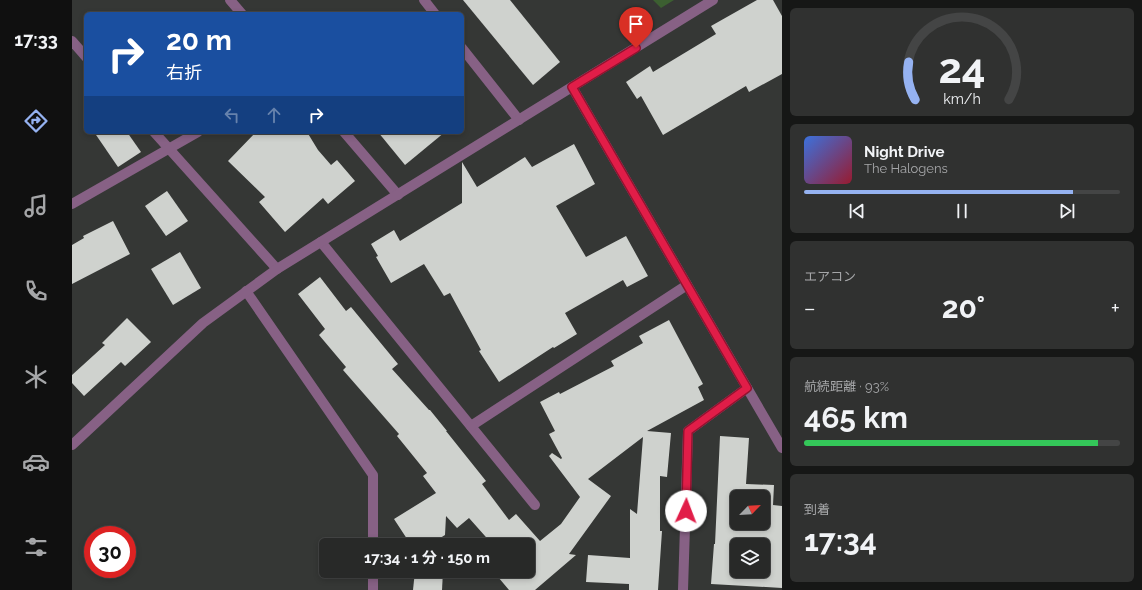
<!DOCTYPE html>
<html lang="ja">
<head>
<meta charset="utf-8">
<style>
	:root { --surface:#282928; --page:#303130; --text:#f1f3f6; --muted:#a5a6a8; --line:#444545; --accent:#95b2f1 }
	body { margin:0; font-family:Raleway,"Noto Sans JP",sans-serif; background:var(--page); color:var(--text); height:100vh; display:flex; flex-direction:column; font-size:15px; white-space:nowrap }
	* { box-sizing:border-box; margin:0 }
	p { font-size:13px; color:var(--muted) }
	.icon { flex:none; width:22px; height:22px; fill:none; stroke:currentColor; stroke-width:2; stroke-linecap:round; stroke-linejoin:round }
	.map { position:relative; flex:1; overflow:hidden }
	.sheet { display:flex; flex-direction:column; gap:8px; padding:8px; background:#161716; width:360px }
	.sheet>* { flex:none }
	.top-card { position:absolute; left:12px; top:12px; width:380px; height:122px; border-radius:6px; box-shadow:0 2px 6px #0003,0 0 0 1px var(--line); background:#1a4fa0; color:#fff; overflow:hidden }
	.needle { width:26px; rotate:65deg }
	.tools { position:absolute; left:658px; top:490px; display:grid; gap:8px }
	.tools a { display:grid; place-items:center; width:40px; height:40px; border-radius:6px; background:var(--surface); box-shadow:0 2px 6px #0003,0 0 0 1px var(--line); font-size:20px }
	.speed { position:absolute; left:12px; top:526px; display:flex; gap:8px; font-size:20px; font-weight:700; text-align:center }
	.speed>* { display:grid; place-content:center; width:52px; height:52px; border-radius:50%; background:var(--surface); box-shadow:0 2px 6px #0003,0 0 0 1px var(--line); line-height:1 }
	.speed .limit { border:6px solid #d22; background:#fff; color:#111 }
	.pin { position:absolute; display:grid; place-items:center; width:34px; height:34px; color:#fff; margin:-41px -17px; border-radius:50% 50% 50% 0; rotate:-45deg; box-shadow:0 0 4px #0007 }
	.pin .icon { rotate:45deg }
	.me { position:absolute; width:44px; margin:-22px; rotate:2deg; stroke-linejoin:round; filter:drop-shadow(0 0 3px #0008) }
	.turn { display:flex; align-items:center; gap:14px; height:84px; padding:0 16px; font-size:18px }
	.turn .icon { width:52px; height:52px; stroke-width:2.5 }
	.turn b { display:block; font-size:28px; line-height:34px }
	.lanes { display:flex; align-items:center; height:38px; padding:0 16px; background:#0003; justify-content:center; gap:20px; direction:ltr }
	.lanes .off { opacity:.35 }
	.big { font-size:30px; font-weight:700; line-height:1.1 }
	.sheet .tile { flex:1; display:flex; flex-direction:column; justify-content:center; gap:6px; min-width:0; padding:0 14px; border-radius:6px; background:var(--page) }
	.sheet .dial { align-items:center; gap:0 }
	.dial svg { height:104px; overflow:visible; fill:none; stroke:var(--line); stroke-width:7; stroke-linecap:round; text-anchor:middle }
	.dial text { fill:var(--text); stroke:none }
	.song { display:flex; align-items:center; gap:12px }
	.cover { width:48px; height:48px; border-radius:6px; background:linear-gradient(135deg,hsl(220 70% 55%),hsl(350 70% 35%)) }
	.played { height:4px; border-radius:2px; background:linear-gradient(90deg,var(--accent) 85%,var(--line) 85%) }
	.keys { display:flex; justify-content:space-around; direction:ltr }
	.heat { display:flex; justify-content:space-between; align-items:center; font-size:22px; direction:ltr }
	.charge { height:6px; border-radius:3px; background:linear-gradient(90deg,#34c759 93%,var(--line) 0) }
	.trip { position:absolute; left:247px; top:538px; width:216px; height:40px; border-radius:6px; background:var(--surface); box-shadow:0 2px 6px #0003,0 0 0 1px var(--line); font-weight:700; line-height:40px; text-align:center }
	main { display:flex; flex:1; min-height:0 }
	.menu { display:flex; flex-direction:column; width:72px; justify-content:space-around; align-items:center; background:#101010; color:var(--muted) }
	.menu .icon { width:28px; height:28px }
	.menu .current { color:var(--accent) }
	.menu b { font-size:18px; color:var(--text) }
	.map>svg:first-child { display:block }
	.green { fill:#3c5f31 }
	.building { fill:#cfd2ce; fill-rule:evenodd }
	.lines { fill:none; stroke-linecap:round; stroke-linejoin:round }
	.minor { stroke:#876185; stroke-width:10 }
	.route-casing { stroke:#92132f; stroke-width:10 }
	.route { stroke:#e11d48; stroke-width:7 }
</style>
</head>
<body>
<main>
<nav class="menu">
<b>17:33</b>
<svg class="icon current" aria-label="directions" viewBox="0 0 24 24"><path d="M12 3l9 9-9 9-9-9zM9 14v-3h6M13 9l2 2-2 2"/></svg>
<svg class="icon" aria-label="music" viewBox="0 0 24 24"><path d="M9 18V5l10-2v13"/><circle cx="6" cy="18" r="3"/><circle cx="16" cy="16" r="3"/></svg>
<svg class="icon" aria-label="phone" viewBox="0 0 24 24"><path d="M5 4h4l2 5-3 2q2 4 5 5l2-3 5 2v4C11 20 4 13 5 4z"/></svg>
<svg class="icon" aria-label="climate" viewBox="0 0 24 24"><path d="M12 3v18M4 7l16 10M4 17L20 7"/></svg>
<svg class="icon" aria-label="car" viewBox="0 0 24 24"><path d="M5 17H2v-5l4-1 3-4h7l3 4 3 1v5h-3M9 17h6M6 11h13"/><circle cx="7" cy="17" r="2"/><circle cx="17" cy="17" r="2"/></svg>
<svg class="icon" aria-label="filters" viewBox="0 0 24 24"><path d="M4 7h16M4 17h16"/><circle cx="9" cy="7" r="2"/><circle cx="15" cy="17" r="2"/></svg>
</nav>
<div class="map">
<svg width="710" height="590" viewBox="0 0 710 590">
	<rect width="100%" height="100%" fill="#353735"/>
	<path class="green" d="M581,0H602L589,8Z"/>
	<g class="building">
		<path d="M391,0H438L488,62L461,85Z"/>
		<path d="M685,0H701L710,16V74L677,92L674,86L591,135L569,96L565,99L554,82L578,66L581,72L644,34L639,26Z"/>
		<path d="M22,132H55L69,152L46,167Z"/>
		<path d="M184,132H235L246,150L259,165L265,160L283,181L256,204L251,198L213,232L187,202L193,197L156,161Z"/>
		<path d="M306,132H373L333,165Z"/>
		<path d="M502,144L523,184L484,206L514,257L554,236L576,276L555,287L551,280L493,313L505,334L482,348L481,347L427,382L407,351L409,350L378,293L372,296L352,264L319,283L304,257L306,256L299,244L322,230L328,241L390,203V162L405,187L453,157L460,167Z"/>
		<path d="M95,191L116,221L94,236L73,206Z"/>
		<path d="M41,221L58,254L0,284V245L12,238L11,236Z"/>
		<path d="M108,252L129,288L101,305L79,269Z"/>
		<path d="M248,277L274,311L279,307L326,364L320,369L357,410H358L375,431H374L414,481L410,484L437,520L444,514L468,541L489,524L508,497L477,456L480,453L489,459L490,458L477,434L483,431L468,402L487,392L488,394L542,366L539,361L571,343L567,336L597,320L631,384L626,387L632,400L575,431L599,433L595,477L588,476V531H590L586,590H557V584L514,582L516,555L558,558V509L565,514L571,437L516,479L539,496L497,554L504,555L463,590H437L421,571H456V545H421L397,518L385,528L374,516L373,535L357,545H339L322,519L364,493L351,476L355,473L325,436L327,434L271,370L274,367L247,335L253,329L226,294Z"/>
		<path d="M55,318L79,342L53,366L49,362L12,396L0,383V375L33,345L30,343Z"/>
		<path d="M648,436L677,438L674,484L702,485L701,505L710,506V588L639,584L642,544H643ZM665,497H691V523H665ZM665,545H691V571H665Z"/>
		<path d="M343,571H371L370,590H341Z"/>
	</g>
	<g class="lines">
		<g class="minor">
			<path d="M158,0L170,14"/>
			<path d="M352,0L363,14"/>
			<path d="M0,41L14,57"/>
			<path d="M390,48L447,120"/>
			<path d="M500,87L710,448"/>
			<path d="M82,132L205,269"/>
			<path d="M272,132L326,195"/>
			<path d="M0,204L126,132"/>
			<path d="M249,242L463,505"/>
			<path d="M174,291L301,475V545"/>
			<path d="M399,426L615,285"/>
			<path d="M0,445L131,323L205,269L641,0"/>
			<path d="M301,571V590"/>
			<path d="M611,590L616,431L675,388"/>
		</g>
	</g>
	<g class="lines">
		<g class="route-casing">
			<path id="route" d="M564,48L500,87L675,388L616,431L614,511"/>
		</g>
		<use href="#route" class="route"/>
	</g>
</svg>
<div class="tools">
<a><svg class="needle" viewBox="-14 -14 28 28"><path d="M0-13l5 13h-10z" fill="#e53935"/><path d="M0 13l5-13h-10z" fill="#a5a6a8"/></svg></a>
<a><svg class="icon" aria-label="layers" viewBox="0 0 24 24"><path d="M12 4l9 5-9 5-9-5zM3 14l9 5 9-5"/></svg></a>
</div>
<div class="speed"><div class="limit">30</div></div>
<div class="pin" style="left:564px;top:48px;background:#d93025"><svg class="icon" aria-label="arrive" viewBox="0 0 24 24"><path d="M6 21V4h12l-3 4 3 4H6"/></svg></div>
<svg class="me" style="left:614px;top:511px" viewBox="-20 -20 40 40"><circle r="19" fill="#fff"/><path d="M0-13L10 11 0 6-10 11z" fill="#e11d48"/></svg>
<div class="trip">17:34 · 1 分 · 150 m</div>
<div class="top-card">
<div class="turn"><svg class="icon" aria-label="right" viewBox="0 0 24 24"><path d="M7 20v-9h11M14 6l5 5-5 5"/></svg><div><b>20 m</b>右折</div></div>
<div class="lanes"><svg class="icon off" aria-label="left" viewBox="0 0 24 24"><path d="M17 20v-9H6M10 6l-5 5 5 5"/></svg><svg class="icon off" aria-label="ahead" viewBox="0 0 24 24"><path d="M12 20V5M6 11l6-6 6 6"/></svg><svg class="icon" aria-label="right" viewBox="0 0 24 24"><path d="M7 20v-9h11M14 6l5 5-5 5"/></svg></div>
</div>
</div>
<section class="sheet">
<div class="tile dial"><svg viewBox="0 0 100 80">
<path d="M14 69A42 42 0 1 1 86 69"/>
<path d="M14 69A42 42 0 0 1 9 40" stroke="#95b2f1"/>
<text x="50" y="56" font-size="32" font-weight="700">24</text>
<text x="50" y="72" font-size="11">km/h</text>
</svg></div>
<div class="tile">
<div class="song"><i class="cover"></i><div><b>Night Drive</b><p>The Halogens</p></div></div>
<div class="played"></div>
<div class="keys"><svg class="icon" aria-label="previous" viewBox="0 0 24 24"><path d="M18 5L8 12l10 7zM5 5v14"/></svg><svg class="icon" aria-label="pause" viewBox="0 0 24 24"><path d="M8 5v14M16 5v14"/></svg><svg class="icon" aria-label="next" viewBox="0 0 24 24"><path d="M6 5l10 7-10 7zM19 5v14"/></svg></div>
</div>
<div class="tile"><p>エアコン</p>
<div class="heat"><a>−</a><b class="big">20°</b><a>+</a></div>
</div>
<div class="tile"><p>航続距離 · 93%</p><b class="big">465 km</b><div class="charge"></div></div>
<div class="tile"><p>到着</p><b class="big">17:34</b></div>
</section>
</main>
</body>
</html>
